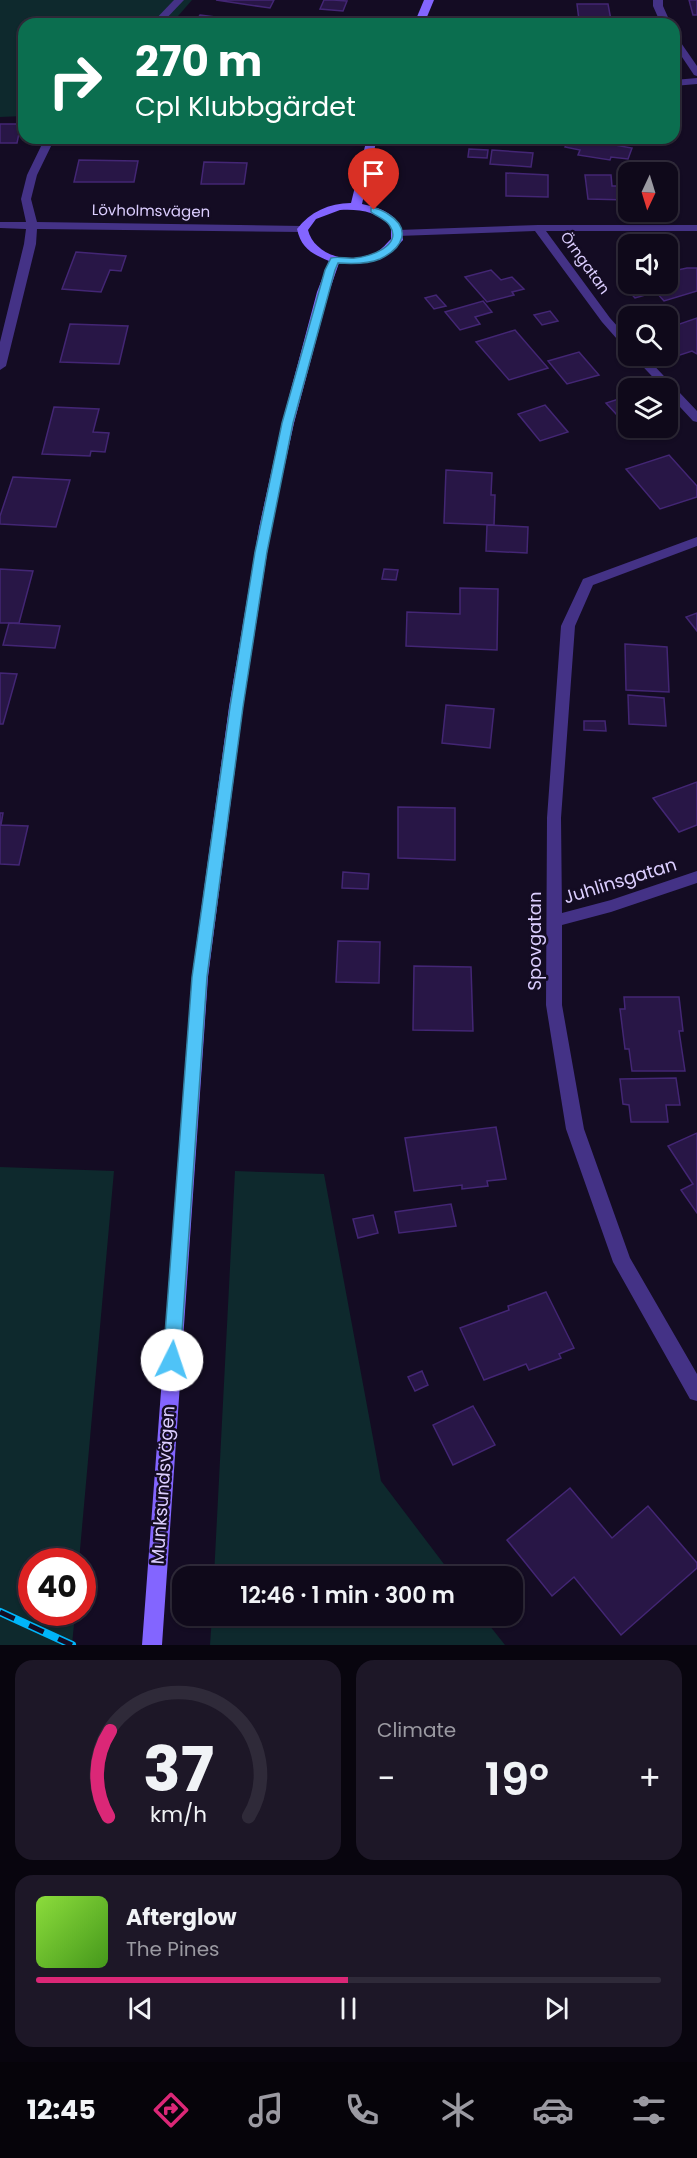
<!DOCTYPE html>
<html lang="en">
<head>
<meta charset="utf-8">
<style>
	:root { --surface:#0f091a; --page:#1d1727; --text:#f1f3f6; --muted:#9b9aa2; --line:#2f2a39; --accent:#db2777 }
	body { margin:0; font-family:Poppins,sans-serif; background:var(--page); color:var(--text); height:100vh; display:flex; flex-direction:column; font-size:22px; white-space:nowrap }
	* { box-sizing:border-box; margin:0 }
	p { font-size:20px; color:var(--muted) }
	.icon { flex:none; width:33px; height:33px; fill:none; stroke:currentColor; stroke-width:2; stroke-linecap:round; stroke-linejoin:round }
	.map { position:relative; height:1645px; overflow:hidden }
	.panel { display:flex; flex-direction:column; gap:15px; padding:15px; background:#08050e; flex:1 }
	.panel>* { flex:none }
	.banner { position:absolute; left:18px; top:18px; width:662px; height:126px; border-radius:18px; box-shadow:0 2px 4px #0004,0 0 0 2px var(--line); background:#0b6e4f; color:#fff; overflow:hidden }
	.needle { width:39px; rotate:184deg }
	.buttons { position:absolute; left:618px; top:162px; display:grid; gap:12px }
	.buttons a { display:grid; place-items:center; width:60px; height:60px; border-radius:12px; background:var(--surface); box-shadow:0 2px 4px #0004,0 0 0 2px var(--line); font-size:30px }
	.speed { position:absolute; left:18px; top:1548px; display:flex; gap:12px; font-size:30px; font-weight:700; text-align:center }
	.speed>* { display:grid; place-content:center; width:78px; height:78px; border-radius:50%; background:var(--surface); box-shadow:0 2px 4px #0004,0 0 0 2px var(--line); line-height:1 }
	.speed .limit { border:9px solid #d22; background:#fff; color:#111 }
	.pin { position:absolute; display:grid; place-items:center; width:51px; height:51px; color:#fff; margin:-62px -26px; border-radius:50% 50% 50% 0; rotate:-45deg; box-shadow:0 0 6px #0007 }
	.pin .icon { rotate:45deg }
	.me { position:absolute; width:66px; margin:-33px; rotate:4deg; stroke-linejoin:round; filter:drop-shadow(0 0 4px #0008) }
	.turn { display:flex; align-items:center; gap:21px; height:126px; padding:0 18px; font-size:27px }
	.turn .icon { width:78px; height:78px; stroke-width:2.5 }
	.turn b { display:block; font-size:42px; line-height:51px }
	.big { font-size:45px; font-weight:600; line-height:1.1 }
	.panel .widget { flex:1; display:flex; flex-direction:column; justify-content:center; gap:9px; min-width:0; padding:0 21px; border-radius:18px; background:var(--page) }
	.panel .dial { align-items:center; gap:0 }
	.dial svg { height:156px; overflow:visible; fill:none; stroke:var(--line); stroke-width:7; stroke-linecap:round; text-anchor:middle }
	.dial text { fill:var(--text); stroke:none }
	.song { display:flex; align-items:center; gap:18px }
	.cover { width:72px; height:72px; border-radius:9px; background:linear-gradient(135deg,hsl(90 70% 55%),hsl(100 70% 35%)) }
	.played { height:6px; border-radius:3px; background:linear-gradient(90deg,var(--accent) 50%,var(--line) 50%) }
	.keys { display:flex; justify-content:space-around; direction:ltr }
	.heat { display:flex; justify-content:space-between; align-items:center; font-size:33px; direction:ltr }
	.panel .tiles { flex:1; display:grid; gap:15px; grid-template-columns:1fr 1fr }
	.widget:last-child { grid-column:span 2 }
	.trip { position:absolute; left:172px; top:1566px; width:351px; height:60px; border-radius:18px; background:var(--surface); box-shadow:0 2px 4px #0004,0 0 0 2px var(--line); font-weight:600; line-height:60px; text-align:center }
	.tab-bar { display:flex; height:96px; justify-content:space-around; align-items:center; background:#06040a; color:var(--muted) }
	.tab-bar .icon { width:42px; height:42px }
	.tab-bar .current { color:var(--accent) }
	.tab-bar b { font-size:27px; color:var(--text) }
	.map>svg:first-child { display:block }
	.green { fill:#0e292d }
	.building { fill:#281646; stroke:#432674; stroke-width:1.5 }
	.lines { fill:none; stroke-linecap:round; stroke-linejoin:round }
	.lane { fill:#443286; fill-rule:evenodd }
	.street { fill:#443286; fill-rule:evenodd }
	.secondary { fill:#8365ff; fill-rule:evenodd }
	.rail-casing { stroke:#00b5f9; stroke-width:8 }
	.rail { stroke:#140c23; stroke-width:5; stroke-dasharray:16; stroke-linecap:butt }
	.route { fill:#4fc3f7; stroke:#337fa1; stroke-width:1.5 }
	.labels { text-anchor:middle; stroke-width:5; stroke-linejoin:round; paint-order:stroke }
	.far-street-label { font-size:15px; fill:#dcceff; stroke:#140c23 }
	.street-label { font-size:18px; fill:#dcceff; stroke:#140c23 }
</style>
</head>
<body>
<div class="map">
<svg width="697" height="1645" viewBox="0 0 697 1645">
	<rect width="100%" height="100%" fill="#140c23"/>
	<g class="green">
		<path d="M0,0H192L171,24H24V116L0,117Z"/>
		<path d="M0,1167L114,1171L79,1561L32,1562V1612L75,1613L72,1645H0Z"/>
		<path d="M235,1171L324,1174L381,1481L453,1576H214Z"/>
		<path d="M212,1616H482L505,1645H210Z"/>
	</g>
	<g class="building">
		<path d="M216,0H274L270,8Z"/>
		<path d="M324,0H333L347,1L343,11L320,9Z"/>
		<path d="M689,0H697V15H693Z"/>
		<path d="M577,4H608L611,20H579Z"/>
		<path d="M200,15L240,20L238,24H194Z"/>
		<path d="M0,124H21L17,143H0Z"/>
		<path d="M569,138H590L600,140L598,142L632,148L628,159L611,157L610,160L578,155L580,150L565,147Z"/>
		<path d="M469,149L488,150L487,158L468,157Z"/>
		<path d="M492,150L533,153L531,167L490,164Z"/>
		<path d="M79,160L138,161L134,182H74Z"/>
		<path d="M204,162L247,163L244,184H201Z"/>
		<path d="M639,162L673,163L674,175H668V172H640Z"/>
		<path d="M506,173L548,175V197L506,196Z"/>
		<path d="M585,175H611L612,186H626L625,183H628V200L588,199Z"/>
		<path d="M76,252L126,256L121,271L110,270L101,292L62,289Z"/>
		<path d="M687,268H697V291L664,301L656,292L635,298L618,280L628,277V284H668V272Z"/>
		<path d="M491,270L501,280L512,277L524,289L512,292L514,295L487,302L465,277Z"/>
		<path d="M436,295L446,306L434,309L425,298Z"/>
		<path d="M483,301L492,312L475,317L480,324L460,330L445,312Z"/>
		<path d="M550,311L558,321L542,325L534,315Z"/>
		<path d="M697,318V354L692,351L674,357L668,350V328Z"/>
		<path d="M70,324L128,326L119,364L60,362Z"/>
		<path d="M515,330L548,368L509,380L476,342Z"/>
		<path d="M579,352L599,375L567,384L548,361Z"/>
		<path d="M628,396V428H631H629L606,403Z"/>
		<path d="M545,405L568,432L540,441L518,414Z"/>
		<path d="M54,407L99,409L93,432L109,433L105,452L91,451L90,456L42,454Z"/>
		<path d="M669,455L697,486V497L660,509L626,469Z"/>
		<path d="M446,470L492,473L491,495H495L494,525L444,523Z"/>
		<path d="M13,477L70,480L56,527L0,524V516Z"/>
		<path d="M487,525L528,527L527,553L486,551Z"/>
		<path d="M0,569L33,571L19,623H0Z"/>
		<path d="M384,569L398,570L396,580L382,579Z"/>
		<path d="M460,588L498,589L497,650L406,646L407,612L460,614Z"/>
		<path d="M697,613V631L686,617Z"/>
		<path d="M9,623L60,626L55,648L3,645Z"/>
		<path d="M625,644L667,647L669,692L626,690Z"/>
		<path d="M0,673L17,674L3,724H0Z"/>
		<path d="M628,695L664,698L666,726L629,724Z"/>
		<path d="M446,705L494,709L490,748L442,743Z"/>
		<path d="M584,721H605L606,731L584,730Z"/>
		<path d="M697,782V825L679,832L653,798Z"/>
		<path d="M398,807L455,808V860L398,858Z"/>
		<path d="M0,813H3L1,825L28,826L19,865L0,864Z"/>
		<path d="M343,872L369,874L368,889L342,888Z"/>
		<path d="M338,941L380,942L379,983L336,982Z"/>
		<path d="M414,966L471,967L473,1031L413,1030Z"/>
		<path d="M624,997H679L683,1031H679L685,1071H632L629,1049H625L620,1009H625Z"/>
		<path d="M676,1078L680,1105H666L668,1122H631L629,1105L623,1104L620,1079Z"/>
		<path d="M496,1127L506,1179L487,1181L488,1186L462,1189V1185L414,1191L405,1138Z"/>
		<path d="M697,1133V1213L681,1190L693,1184L668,1146Z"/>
		<path d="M451,1204L456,1226L399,1233L395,1212Z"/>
		<path d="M373,1215L378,1233L358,1238L353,1219Z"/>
		<path d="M546,1292L574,1348L559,1354L561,1358L529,1370L526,1364L484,1380L460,1328L509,1310L508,1306Z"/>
		<path d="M422,1371L428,1385L415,1391L408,1377Z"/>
		<path d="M473,1406L495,1445L453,1465L433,1425Z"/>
		<path d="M570,1488L612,1538L648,1506L697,1563V1568L621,1635L574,1577L552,1596L507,1540Z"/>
	</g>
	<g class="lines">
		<path class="lane" d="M697,78V84L674,86V80Z"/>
		<g class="street">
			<path d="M174,0H184L161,24H151Z"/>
			<path d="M653,0H663V6L671,24H661L653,6Z"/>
			<path d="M674,36L677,37L697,66V76L694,75L674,45Z"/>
			<path d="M45,138H55L37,175L31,199L37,222L302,226L307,229L302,232L37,229L36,244L6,366L0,370V342L24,244L26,229L0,228V222H26L21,199L27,175Z"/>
			<path d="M538,225H697V231H546L610,318L628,338V348L624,347L602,322L535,231L398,236L393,233L398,230Z"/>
			<path d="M633,356H645L697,411V422L693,421L668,394V388H663Z"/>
			<path d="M697,537V546L593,585L575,626L561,818L562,913L611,900L697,871V883L611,912L562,925V1005L584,1129L630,1258L697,1374V1401L690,1399L613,1262L566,1129L546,1005L547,818L561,626L583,579Z"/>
		</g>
		<g class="secondary">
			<path d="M424,0H434L424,24H414Z"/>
			<path d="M367,138H377L362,204C385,209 400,215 403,240C385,260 365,265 339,263L329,292L294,423L271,528L243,707L208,977L162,1645H142L192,977L229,707L259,528L282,423L317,292L329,261C312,254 301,248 297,229C310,212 329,203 351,203ZM340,210C359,209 378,211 391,227V239C387,243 382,249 377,252C354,267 314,256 308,230L316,219Z"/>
		</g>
		<g class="rail-casing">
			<path id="rail" d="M0,1612L72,1645"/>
		</g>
		<use href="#rail" class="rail"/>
	</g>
	<path class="route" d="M371,208C378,207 382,211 388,214C412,229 403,248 380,259C368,264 352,264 338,263L335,270L293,423L267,552L243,707L207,977L180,1360L178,1366L172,1368L166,1366L163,1360L192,977L230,707L255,552L282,423L325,270L331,258C339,256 347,259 355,258C369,257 403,246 390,226C387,220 376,216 371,212Z"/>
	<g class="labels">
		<g class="far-street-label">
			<text transform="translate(151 211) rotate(1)" y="5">Lövholmsvägen</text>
			<text transform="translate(585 263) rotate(54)" y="5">Örngatan</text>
		</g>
		<g class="street-label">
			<text transform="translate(620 881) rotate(-17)" y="6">Juhlinsgatan</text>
			<text transform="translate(535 941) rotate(-90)" y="6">Spovgatan</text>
			<text transform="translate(163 1485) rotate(-86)" y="6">Munksundsvägen</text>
		</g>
	</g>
</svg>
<div class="buttons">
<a><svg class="needle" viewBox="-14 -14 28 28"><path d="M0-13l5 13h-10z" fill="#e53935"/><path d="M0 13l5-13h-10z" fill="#9b9aa2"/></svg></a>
<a><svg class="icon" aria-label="sound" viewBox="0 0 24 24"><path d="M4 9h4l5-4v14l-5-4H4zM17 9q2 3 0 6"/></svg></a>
<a><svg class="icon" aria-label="search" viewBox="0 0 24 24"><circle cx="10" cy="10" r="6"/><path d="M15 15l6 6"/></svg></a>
<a><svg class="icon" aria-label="layers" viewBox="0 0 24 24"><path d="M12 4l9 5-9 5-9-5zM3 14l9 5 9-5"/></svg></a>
</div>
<div class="speed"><div class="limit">40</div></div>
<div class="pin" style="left:374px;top:210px;background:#d93025"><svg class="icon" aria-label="arrive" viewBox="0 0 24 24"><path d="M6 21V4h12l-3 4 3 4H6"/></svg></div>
<svg class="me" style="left:172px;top:1360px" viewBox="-20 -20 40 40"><circle r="19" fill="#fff"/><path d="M0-13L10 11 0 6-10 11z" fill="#4fc3f7"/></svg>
<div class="trip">12:46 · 1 min · 300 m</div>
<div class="banner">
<div class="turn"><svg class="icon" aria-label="right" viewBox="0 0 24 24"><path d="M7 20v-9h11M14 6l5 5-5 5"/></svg><div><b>270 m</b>Cpl Klubbgärdet</div></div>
</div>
</div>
<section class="panel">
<div class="tiles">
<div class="widget dial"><svg viewBox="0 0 100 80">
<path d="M14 69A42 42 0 1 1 86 69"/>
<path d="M14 69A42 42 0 0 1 15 25" stroke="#db2777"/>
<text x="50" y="56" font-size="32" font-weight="700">37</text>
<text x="50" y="72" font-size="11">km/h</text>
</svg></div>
<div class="widget"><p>Climate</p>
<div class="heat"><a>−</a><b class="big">19°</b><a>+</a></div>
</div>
<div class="widget">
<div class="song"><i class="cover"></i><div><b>Afterglow</b><p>The Pines</p></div></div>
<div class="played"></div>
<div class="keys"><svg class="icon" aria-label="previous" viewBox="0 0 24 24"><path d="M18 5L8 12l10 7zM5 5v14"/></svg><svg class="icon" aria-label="pause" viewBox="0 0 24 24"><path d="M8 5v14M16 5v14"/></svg><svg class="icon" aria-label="next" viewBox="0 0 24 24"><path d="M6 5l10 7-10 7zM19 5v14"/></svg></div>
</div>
</div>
</section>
<nav class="tab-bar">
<b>12:45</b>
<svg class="icon current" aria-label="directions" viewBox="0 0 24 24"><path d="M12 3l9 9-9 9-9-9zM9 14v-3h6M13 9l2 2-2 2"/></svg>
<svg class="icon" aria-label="music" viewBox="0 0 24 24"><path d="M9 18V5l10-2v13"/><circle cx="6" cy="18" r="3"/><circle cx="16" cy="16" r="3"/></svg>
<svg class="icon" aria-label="phone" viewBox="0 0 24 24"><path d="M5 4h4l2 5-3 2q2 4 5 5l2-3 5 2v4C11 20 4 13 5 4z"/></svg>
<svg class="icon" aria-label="climate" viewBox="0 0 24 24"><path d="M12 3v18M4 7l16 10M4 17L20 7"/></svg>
<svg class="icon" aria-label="car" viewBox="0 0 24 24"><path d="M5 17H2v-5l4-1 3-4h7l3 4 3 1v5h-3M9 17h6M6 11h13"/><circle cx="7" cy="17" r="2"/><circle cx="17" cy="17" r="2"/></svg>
<svg class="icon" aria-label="filters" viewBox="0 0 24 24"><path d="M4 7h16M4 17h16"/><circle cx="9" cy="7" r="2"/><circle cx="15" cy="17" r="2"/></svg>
</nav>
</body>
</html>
